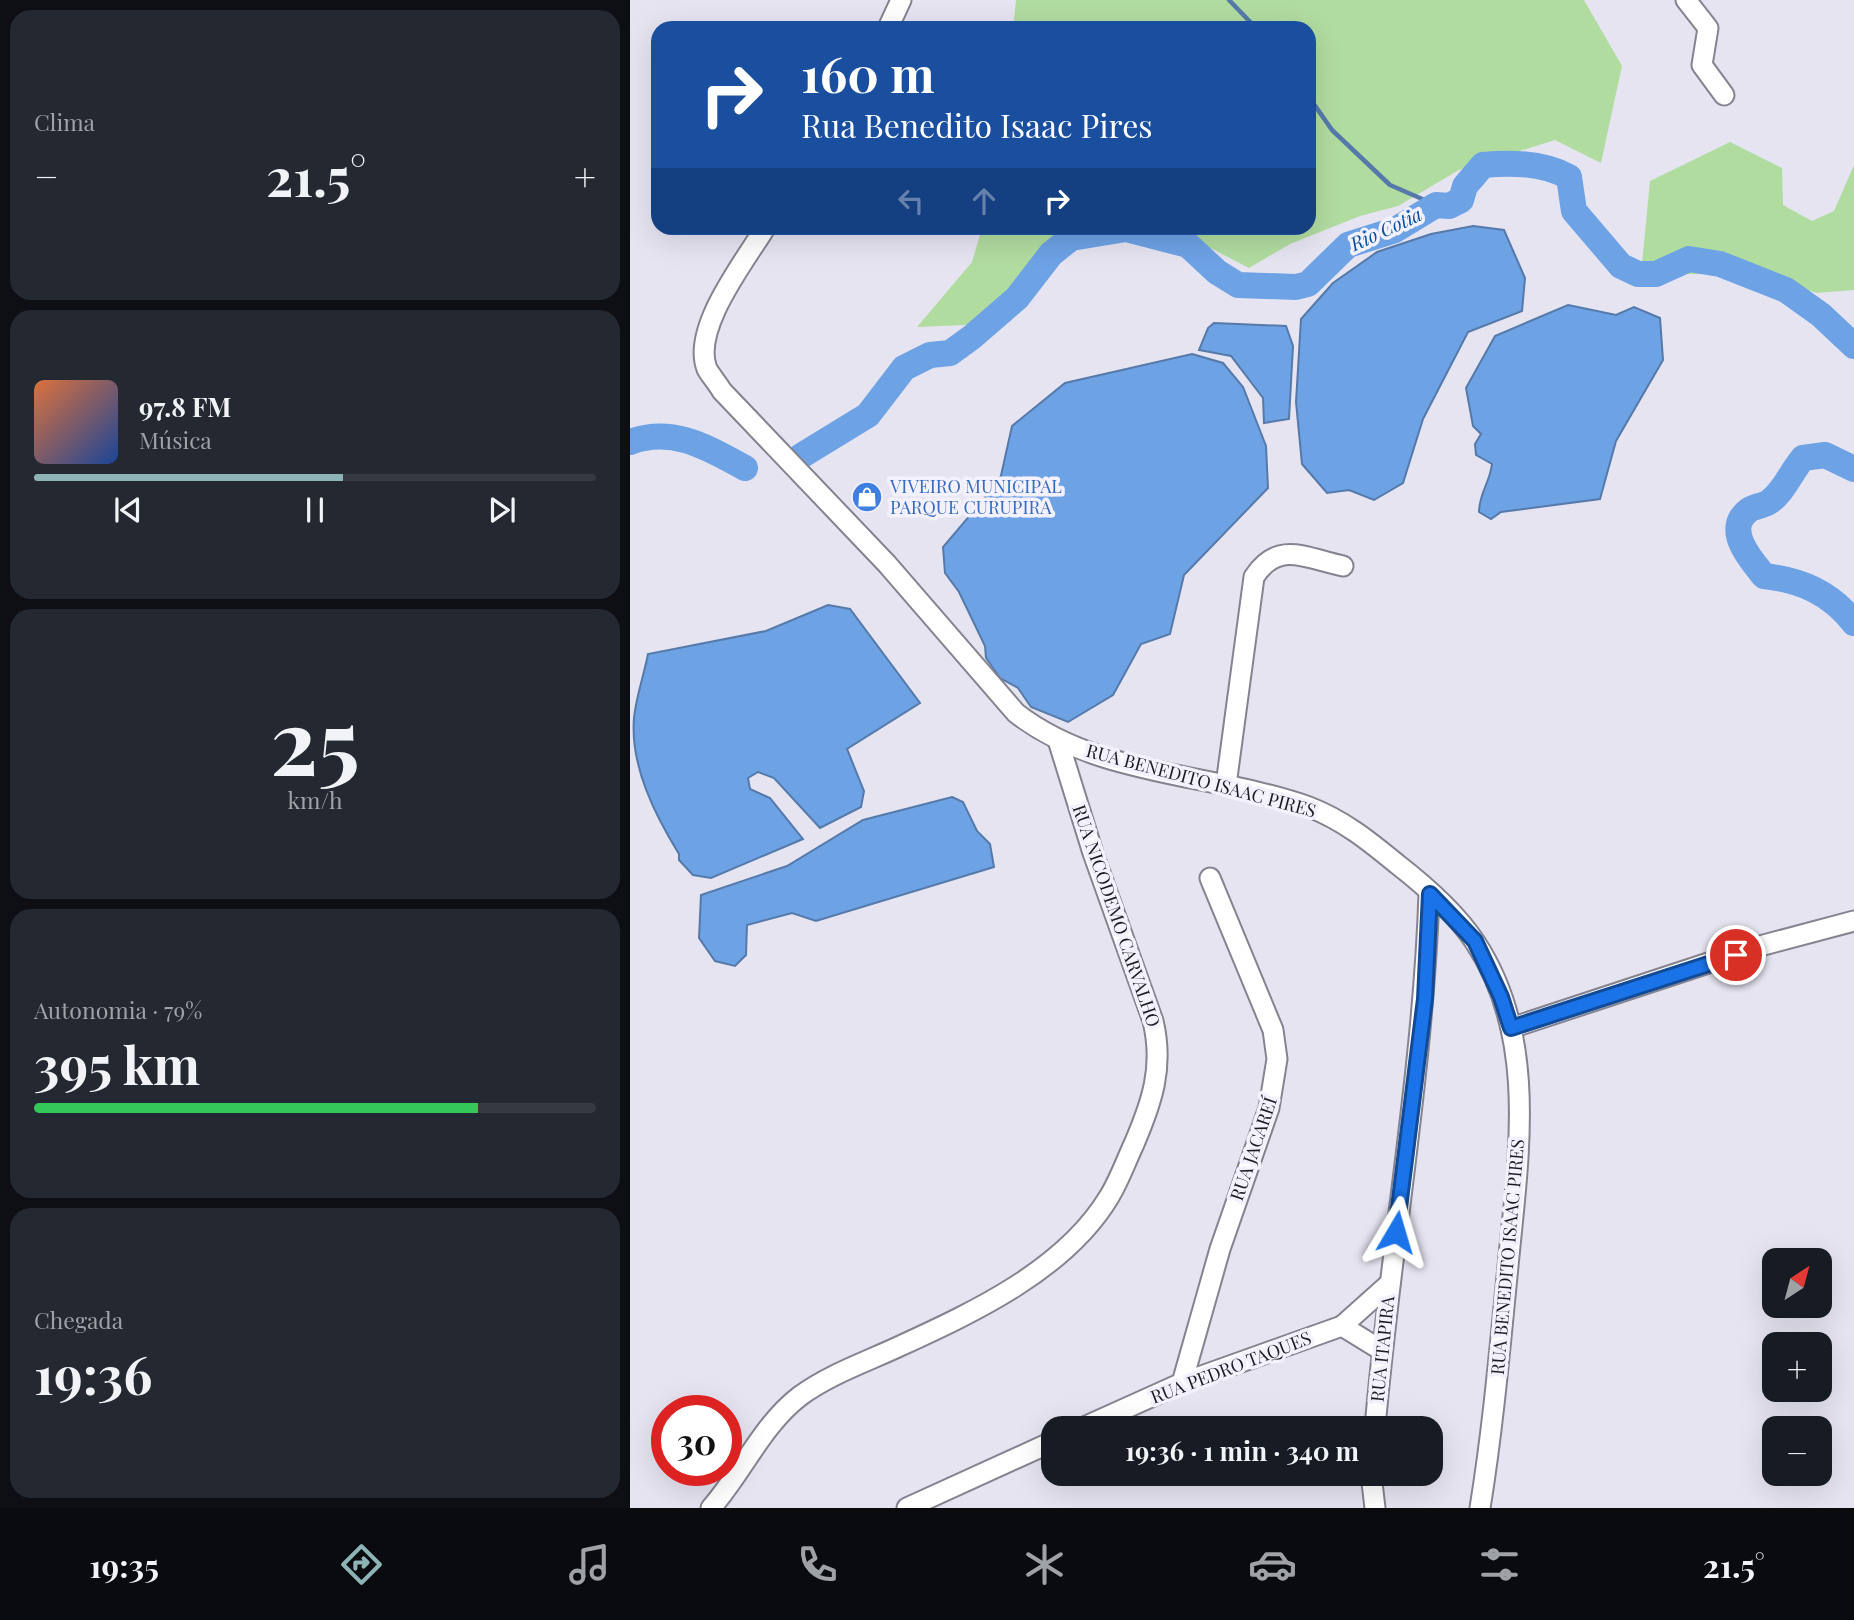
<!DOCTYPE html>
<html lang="pt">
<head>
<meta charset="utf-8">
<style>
	:root { --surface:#171b24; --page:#242831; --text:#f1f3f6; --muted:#9ea1a6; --line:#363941; --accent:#8eb3b7 }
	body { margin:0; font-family:"Playfair Display",serif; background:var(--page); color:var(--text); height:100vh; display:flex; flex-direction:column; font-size:26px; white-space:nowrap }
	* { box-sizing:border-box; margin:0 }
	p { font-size:23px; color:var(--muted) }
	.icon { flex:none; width:38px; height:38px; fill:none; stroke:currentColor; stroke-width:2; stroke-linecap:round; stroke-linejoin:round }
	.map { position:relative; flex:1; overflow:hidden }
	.drawer { display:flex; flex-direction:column; gap:10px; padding:10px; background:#0d0f14; width:630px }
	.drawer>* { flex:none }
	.top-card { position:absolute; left:21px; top:21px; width:665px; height:214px; border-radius:21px; box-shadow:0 7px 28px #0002; background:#1a4fa0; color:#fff; overflow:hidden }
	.needle { width:46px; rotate:36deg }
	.buttons { position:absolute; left:1132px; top:1248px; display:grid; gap:14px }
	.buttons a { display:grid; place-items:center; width:70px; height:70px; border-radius:14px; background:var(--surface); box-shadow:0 7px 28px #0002; font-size:35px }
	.speed { position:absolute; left:21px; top:1395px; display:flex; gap:14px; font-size:35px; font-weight:700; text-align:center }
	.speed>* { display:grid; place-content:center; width:91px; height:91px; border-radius:50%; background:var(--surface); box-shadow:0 7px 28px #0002; line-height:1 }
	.speed .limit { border:10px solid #d22; background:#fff; color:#111 }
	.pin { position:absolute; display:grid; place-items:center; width:60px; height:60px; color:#fff; margin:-30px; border:4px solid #fff; border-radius:50%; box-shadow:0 2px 7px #0007 }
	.me { position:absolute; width:77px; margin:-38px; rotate:7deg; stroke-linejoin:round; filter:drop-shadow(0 0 5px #0008) }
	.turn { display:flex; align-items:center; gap:24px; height:147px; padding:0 35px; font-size:32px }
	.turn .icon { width:91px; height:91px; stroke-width:2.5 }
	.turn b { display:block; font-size:49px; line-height:60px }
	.lanes { display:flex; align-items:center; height:66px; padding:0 35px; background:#0003; justify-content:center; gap:35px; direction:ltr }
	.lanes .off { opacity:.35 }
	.big { font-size:52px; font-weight:700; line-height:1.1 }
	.drawer .widget { flex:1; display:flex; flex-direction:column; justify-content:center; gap:10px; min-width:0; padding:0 24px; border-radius:21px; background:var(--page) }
	.drawer .dial { align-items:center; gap:0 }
	.dial b { font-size:91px; line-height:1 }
	.song { display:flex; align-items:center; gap:21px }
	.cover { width:84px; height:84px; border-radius:10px; background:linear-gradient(135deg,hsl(20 70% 55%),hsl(220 70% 35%)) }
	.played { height:7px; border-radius:4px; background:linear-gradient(90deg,var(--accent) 55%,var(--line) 55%) }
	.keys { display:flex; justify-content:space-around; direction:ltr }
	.heat { display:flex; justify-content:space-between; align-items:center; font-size:38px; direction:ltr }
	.charge { height:10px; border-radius:5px; background:linear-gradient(90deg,#34c759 79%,var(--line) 0) }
	.trip { position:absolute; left:411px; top:1416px; width:402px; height:70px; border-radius:21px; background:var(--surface); box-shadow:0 7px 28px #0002; font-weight:700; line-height:70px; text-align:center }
	.tab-bar { display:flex; height:112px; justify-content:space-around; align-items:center; background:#090b0e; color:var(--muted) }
	.tab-bar .icon { width:49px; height:49px }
	.tab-bar .on { color:var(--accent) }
	.tab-bar b { font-size:32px; color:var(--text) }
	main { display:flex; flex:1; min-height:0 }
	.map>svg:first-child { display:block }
	.green { fill:#b1dca0 }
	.water { fill:#6da2e5; stroke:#557aaa; stroke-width:2 }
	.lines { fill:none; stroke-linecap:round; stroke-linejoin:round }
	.stream { stroke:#557aaa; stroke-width:4.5 }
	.river { stroke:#6da2e5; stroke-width:26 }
	.minor-casing { stroke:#868390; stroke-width:23 }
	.minor { stroke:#fff; stroke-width:19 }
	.route-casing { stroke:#114b97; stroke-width:18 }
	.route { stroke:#1a73e8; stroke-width:12 }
	.labels { text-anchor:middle; stroke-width:7; stroke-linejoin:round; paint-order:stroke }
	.shop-label { font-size:18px; fill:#366cbe; stroke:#f4f1ff; text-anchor:start }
	.street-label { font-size:18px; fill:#1c1b20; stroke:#f4f1ff }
	.water-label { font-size:19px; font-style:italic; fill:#004e9c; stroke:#f4f1ff }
</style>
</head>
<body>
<main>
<section class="drawer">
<div class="widget"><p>Clima</p>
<div class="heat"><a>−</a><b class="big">21.5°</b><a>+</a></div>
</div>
<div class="widget">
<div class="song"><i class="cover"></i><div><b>97.8 FM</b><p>Música</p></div></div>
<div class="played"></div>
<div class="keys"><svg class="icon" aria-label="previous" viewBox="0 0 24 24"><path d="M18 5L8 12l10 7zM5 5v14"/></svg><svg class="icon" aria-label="pause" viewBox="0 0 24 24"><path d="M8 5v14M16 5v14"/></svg><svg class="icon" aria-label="next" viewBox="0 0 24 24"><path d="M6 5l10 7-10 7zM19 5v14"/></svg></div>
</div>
<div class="widget dial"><b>25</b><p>km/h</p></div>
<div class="widget"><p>Autonomia · 79%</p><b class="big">395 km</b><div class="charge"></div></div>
<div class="widget"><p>Chegada</p><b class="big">19:36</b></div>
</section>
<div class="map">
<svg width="1224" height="1508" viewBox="0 0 1224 1508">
	<rect width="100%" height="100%" fill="#e6e4f1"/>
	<g class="green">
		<path d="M386,0H954L992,66L971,163L925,140L829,170L768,206L730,216L660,244L619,268L542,228H679V28H383Z"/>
		<path d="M1100,142L1152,168L1153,205L1182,221L1204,211L1224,165V290L1187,293L1122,274H1011L1020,181Z"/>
		<path d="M352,228H435L358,324L287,327L342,262Z"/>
	</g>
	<g class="water">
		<path d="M843,226L874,230L895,278L892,311L838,332L793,419L773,483L744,500L719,490L697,493L672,464L666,402L671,319L703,283L747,252L801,234Z"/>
		<path d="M938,305L986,315L1004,307L1030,318L1033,360L986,441L970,499L871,512L861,519L849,512C849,494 860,482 862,464L846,455L845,444L851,434L843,426L836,388L865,336Z"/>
		<path d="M584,323L656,326L663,346L659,419L634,423L633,398L601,356L569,350L578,328Z"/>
		<path d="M562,354L593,363L613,387L636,446L638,488L554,575L540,634L511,644L483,695L438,722L401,707L388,688L370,678L356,658L355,646L329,592L315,573L313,547L370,480L382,426L435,383Z"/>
		<path d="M198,605L220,609L290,703L217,749L234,791L231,807L190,828L144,778L128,772L118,778L120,789L140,798L173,839L81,878L63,875L49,860V854C25,815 0,766 4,718C6,697 14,675 18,654L136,631Z"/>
		<path d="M322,797L333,802L347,831L360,844L364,867L186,921L162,913L117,925L116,955L105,966L85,961L69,938L71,895L157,866L233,820Z"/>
	</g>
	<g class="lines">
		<g class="stream">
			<path d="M599,0L626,28"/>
			<path d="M679,97L702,130L760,185L806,205"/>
		</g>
		<g class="river">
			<path d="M0,442C43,426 78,448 115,468"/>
			<path d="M171,456L238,415L274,368L300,355L320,353L342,337L387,298L421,254L441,238L496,229L558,245L587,272L608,285L666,287L678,284L718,245L765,230L806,205L819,206L831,200L835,186L853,165C882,162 914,163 939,177L944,211L991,266L1008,274H1026L1059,259L1090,264L1156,290L1191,315L1224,346"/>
			<path d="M1224,469L1195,455L1173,458C1161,472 1154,492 1139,502C1133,506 1125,506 1119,510C1093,529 1121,560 1134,576C1171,580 1201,593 1224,623"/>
		</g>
		<g class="minor-casing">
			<g id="minor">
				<path d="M1056,0L1078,28L1072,65L1094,95"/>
				<path d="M258,28L271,0"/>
				<path d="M135,228C115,261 61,329 77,369C81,376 88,384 92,391L257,564L386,713C468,777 584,773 679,807C713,820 739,841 767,864C794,885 826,913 845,942C909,1038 888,1159 878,1266C870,1347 863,1428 850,1508"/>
				<path d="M596,785L624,577C648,540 675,558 713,566"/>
				<path d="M881,1028L1130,946L1224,921"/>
				<path d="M712,1326L751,1350"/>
				<path d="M552,1383L590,1249L639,1108L647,1059L643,1030L580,878"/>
				<path d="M452,1428L552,1383L712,1326L759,1284"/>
				<path d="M745,1428C760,1250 793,1073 799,894"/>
				<path d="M741,1474L745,1508"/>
				<path d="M81,1508C112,1473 132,1425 170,1396C200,1374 236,1362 270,1346C344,1312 435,1270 479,1197C489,1181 496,1161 504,1144C522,1102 534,1067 523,1021L463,853L428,740"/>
				<path d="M277,1508L424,1441"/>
			</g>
		</g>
		<use href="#minor" class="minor"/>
	</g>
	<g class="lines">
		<g class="route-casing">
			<path id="route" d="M766,1232L795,999L800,894L845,941L871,997L881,1028L1106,955"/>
		</g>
		<use href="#route" class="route"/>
	</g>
	<defs>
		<g id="shop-disc" transform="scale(1.575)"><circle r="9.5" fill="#3f7fe0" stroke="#f4f1ff"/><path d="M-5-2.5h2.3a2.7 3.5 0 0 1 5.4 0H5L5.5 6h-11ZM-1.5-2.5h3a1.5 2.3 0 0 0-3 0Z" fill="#fff"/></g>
	</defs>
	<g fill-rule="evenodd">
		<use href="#shop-disc" x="237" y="497"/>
	</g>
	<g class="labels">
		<g class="shop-label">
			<text x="260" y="493">VIVEIRO MUNICIPAL<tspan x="260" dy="21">PARQUE CURUPIRA</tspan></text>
		</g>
		<g class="street-label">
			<text transform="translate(571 781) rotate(15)" y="6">RUA BENEDITO ISAAC PIRES</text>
			<text transform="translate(486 916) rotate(71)" y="6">RUA NICODEMO CARVALHO</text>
			<text transform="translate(624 1149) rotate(-71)" y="6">RUA JACAREÍ</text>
			<text transform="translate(878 1257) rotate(-85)" y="6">RUA BENEDITO ISAAC PIRES</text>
			<text transform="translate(753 1349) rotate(-84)" y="6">RUA ITAPIRA</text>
			<text transform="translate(601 1368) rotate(-21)" y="6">RUA PEDRO TAQUES</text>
		</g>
		<g class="water-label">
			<text transform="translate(756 229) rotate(-25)" y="7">Rio Cotia</text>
		</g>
	</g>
</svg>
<div class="buttons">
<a><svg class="needle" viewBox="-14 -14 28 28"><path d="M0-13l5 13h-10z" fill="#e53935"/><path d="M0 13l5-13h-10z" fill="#9ea1a6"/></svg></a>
<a>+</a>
<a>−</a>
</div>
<div class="speed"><div class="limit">30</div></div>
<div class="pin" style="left:1106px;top:955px;background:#d93025"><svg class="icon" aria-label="arrive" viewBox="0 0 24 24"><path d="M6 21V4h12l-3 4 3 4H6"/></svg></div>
<svg class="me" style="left:766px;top:1232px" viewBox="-20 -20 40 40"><path d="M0-17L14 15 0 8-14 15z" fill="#1a73e8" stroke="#fff" stroke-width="4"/></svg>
<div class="trip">19:36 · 1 min · 340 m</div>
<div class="top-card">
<div class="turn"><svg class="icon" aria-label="right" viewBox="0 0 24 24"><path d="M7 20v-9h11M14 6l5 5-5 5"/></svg><div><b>160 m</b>Rua Benedito Isaac Pires</div></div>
<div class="lanes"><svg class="icon off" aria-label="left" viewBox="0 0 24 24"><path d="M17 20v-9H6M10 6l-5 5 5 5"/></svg><svg class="icon off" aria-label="ahead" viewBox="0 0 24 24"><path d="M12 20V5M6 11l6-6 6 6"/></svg><svg class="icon" aria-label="right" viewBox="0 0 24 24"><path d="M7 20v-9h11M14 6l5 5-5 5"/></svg></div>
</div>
</div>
</main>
<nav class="tab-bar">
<b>19:35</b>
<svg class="icon on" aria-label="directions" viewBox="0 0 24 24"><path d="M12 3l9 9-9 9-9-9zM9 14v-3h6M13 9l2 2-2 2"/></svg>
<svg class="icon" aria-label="music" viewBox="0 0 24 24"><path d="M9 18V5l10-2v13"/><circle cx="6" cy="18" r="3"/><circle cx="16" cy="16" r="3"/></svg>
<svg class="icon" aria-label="phone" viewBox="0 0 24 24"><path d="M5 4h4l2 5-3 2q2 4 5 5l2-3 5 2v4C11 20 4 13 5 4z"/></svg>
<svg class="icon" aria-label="climate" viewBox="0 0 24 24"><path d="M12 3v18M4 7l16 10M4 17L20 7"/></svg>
<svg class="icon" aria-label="car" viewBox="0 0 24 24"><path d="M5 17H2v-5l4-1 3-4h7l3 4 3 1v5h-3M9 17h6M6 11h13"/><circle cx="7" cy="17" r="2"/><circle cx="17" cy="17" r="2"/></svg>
<svg class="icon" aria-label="filters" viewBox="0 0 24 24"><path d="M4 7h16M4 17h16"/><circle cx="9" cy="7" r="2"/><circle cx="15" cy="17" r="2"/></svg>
<b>21.5°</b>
</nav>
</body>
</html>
